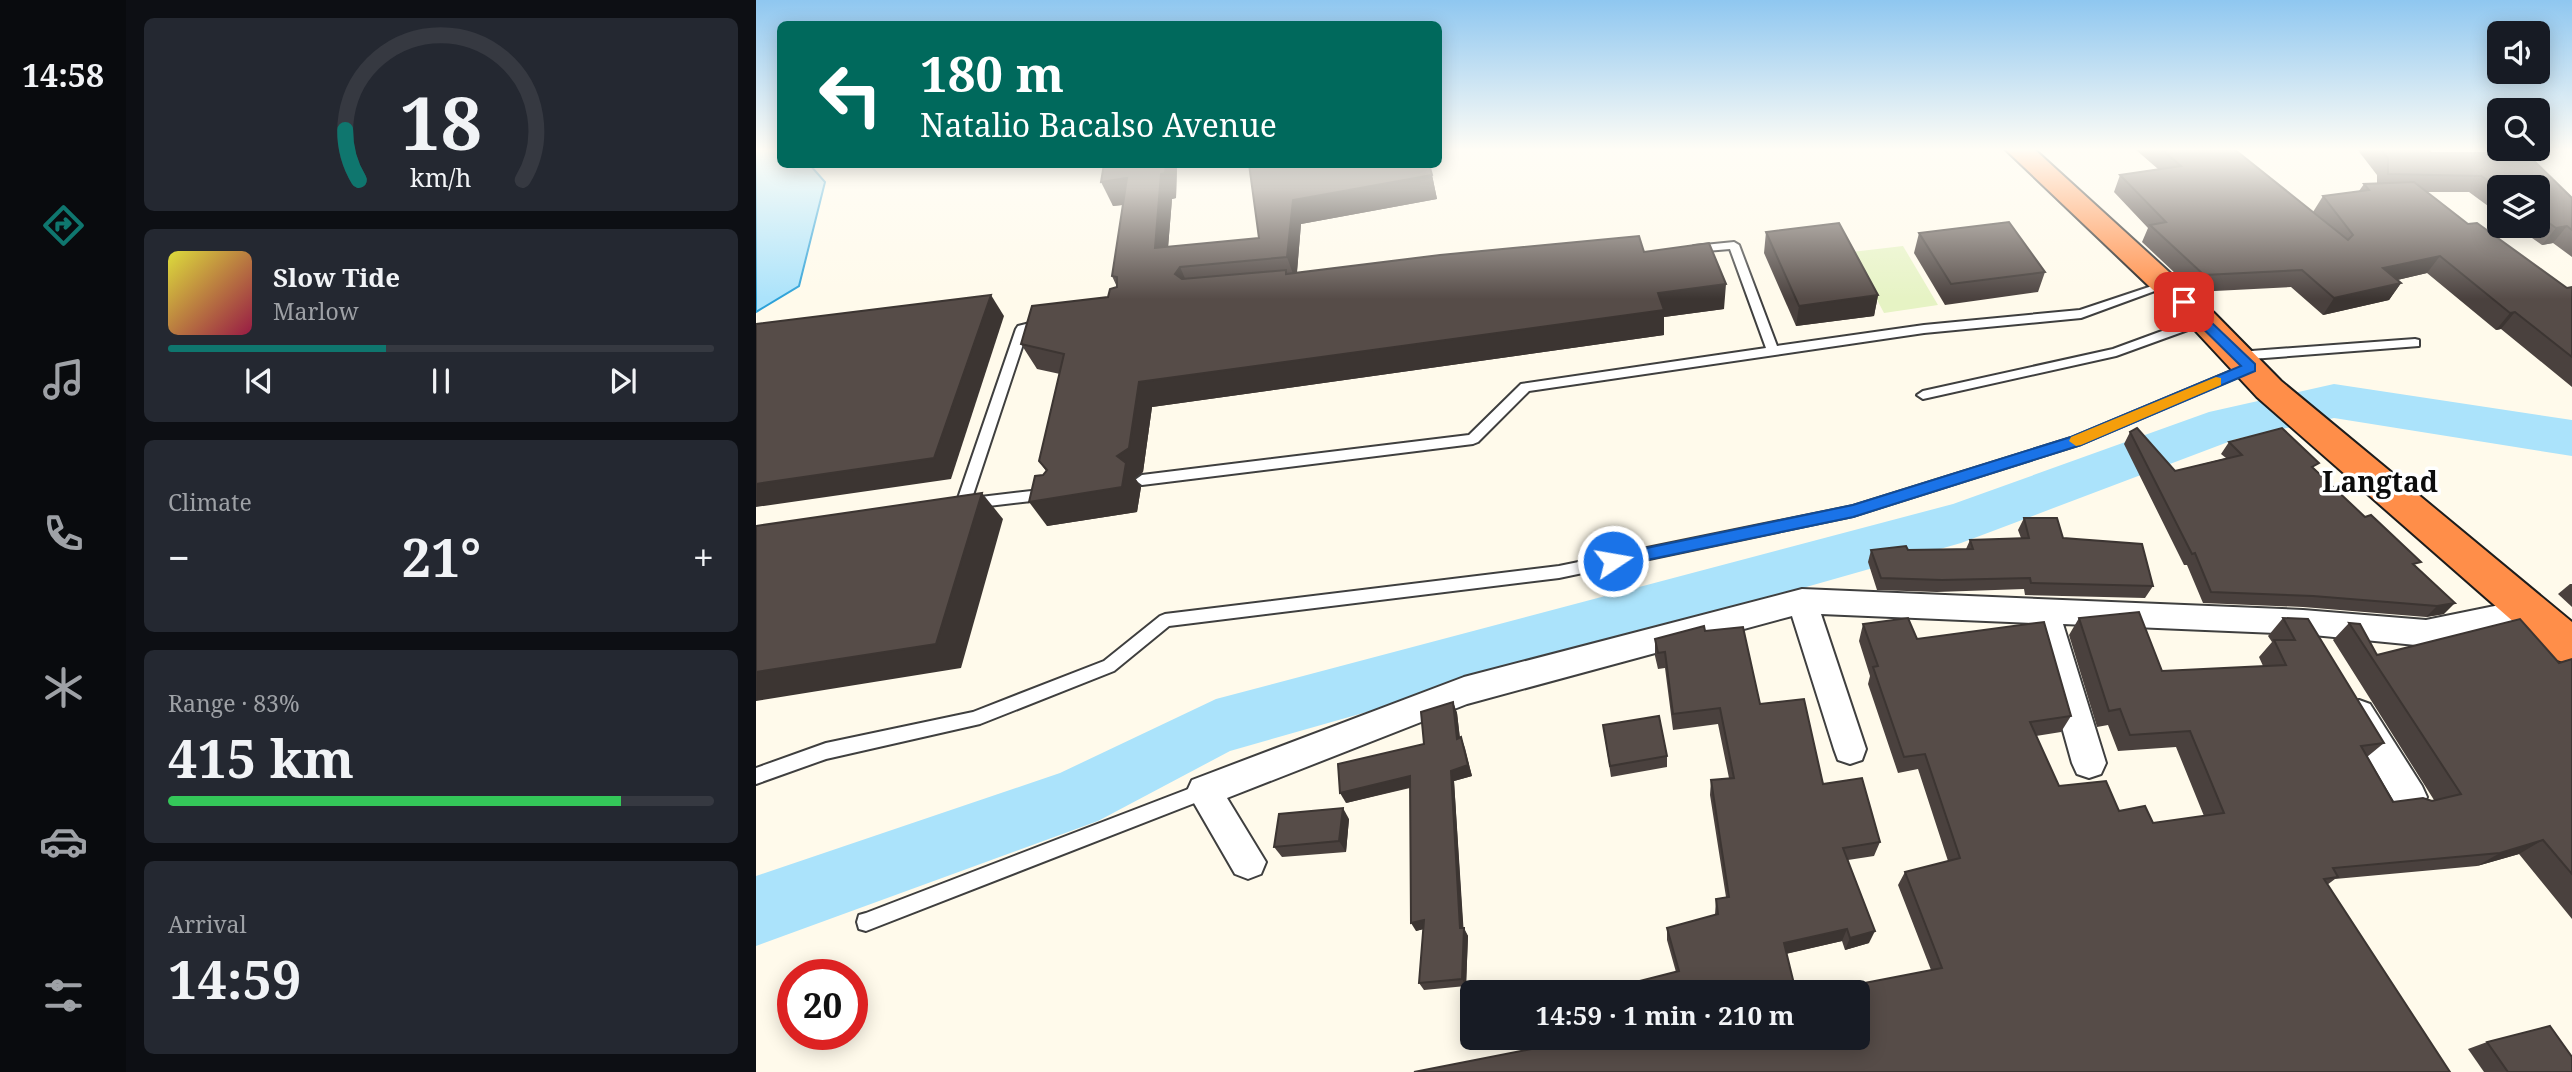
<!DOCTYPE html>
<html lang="en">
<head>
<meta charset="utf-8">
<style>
	:root { --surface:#171b24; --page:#242831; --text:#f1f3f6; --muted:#9ea1a6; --line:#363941; --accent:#0f766e }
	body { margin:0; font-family:"Noto Serif",serif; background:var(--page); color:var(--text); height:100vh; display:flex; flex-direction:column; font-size:26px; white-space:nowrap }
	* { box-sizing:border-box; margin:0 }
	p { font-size:23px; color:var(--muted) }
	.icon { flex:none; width:38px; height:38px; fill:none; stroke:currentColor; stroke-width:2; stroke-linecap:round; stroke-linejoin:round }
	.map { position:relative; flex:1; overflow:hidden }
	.panel { display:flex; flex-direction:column; gap:18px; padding:18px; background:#0d0f14; width:630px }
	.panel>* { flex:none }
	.top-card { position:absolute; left:21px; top:21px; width:665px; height:147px; border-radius:10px; box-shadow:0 4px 18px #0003; background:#00695c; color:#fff; overflow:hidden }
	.fabs { position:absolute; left:1731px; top:21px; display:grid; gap:14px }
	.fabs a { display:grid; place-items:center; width:63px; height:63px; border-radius:10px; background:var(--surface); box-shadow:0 4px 18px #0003; font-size:35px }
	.speed { position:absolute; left:21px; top:959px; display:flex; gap:14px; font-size:35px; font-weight:700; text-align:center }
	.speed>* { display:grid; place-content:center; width:91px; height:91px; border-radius:50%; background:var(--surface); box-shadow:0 4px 18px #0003; line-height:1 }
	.speed .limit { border:10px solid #d22; background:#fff; color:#111 }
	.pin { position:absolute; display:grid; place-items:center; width:60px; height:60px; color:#fff; margin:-30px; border-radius:14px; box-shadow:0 4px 10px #0006 }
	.me { position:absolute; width:77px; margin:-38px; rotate:78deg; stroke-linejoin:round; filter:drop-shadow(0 0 5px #0008) }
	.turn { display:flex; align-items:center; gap:24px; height:147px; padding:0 28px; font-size:32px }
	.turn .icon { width:91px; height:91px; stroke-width:2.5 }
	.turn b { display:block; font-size:49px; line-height:60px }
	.big { font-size:52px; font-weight:700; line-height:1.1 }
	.panel .tile { flex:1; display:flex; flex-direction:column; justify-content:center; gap:10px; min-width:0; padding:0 24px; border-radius:10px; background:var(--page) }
	.panel .dial { align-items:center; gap:0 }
	.dial svg { height:182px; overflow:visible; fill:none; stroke:var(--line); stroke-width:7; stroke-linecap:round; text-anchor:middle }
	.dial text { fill:var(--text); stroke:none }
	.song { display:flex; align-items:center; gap:21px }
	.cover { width:84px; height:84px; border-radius:10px; background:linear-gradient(135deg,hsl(60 70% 55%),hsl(340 70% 35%)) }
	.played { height:7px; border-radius:4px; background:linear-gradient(90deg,var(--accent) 40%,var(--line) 40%) }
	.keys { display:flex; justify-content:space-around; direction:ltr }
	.heat { display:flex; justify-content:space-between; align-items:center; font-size:38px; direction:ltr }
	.charge { height:10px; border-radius:5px; background:linear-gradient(90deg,#34c759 83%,var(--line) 0) }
	.trip { position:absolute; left:704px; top:980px; width:410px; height:70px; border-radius:10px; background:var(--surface); box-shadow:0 4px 18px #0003; font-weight:700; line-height:70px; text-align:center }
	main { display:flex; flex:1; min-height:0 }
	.dock { display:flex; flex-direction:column; width:126px; justify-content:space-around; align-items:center; background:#090b0e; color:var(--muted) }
	.dock .icon { width:49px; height:49px }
	.dock .active { color:var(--accent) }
	.dock b { font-size:32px; color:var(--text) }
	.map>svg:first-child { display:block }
	.pitch { fill:#e6f3c4 }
	.water { fill:#abe3fb; stroke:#2ca1d8; stroke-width:2 }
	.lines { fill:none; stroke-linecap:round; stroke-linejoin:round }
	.river { fill:#abe3fb; fill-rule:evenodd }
	.lane-casing { stroke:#3f3f3f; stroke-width:4 }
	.street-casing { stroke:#3f3f3f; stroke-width:4 }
	.highway-casing { stroke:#1d1d1d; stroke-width:4 }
	.lane { fill:#fff; fill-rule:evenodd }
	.street { fill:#fff; fill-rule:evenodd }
	.highway { fill:#ff8e49; fill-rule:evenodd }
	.wall { fill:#4a413e }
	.shaded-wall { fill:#3c3532 }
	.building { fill:#564c48; stroke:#3c3532; stroke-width:2 }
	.route { fill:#1a73e8; stroke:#114b97; stroke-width:2 }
	.slow { fill:#f59e0b }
	.labels { text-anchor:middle; stroke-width:7; stroke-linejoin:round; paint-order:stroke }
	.district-label { font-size:28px; font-weight:bold; fill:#0c0c0c; stroke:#fff }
</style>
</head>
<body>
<main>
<nav class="dock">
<b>14:58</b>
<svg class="icon active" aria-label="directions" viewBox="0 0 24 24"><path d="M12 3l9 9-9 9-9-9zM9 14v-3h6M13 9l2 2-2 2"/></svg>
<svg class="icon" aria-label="music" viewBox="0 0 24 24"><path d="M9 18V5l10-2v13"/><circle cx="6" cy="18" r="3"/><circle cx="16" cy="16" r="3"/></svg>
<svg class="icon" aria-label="phone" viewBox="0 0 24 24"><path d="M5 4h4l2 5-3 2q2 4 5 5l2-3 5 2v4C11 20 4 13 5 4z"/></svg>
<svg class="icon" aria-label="climate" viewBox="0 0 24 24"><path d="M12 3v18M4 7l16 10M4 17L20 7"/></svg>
<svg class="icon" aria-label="car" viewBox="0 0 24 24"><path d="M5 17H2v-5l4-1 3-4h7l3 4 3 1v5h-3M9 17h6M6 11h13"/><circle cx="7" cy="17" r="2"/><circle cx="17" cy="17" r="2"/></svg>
<svg class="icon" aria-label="filters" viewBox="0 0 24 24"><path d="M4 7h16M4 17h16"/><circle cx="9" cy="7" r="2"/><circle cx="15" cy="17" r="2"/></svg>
</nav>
<section class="panel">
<div class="tile dial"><svg viewBox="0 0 100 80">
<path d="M14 69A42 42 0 1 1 86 69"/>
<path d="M14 69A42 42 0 0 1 8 47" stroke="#0f766e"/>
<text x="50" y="56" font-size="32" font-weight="700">18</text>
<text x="50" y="72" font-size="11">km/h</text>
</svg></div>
<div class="tile">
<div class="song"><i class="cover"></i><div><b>Slow Tide</b><p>Marlow</p></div></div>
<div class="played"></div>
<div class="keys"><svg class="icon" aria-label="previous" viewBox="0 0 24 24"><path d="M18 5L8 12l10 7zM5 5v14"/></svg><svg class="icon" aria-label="pause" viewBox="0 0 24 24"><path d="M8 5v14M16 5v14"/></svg><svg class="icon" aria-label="next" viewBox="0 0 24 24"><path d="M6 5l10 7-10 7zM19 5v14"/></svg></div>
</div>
<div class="tile"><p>Climate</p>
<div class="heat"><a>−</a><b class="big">21°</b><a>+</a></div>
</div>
<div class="tile"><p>Range · 83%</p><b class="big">415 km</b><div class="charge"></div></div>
<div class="tile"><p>Arrival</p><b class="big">14:59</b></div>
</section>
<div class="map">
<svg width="1816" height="1072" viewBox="0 0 1816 1072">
	<rect width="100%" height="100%" fill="#fffaeb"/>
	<path class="pitch" d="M1147,246L1182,305L1128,313L1096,252Z"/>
	<path class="water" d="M0,149H24V164L54,165L69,182L43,286L0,312Z"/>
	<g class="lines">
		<path class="river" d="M1578,384L1816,420V456L1578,418L1480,439L1205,543L474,751L342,821L0,946V876L304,773L460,699L1197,504L1453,412Z"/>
		<g class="lane-casing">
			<g id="lane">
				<path d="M978,242L983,245L1021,346L1168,325L1324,310L1405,283L1409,282L1415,285L1325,318L1168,333L773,391L722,442L717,444L386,485L379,480L386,475L713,435L765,384L1010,348L974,249L938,252L933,249L938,246Z"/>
				<path d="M1447,316L1451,317V323L1360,356L1167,399L1161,395L1167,391L1357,349Z"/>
				<path d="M286,320L290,321V327L271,332L216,498L293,489L300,494L293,499L207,509L202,508L200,504L260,329L262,326Z"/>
				<path d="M1659,339L1663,340V346L1482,360L1476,356L1482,352Z"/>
				<path d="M1494,363L1498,364L1500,367L1498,370L1325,444L1097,516L803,578L413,626L358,671L224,724L70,759L0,784V768L70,743L217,712L348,661L404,616L409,614L803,566L1097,506L1315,438Z"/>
				<path d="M448,783L454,785L456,791L454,797L110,931L103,929L101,922L103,915L110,913Z"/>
			</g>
		</g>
		<g class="street-casing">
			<g id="street">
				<path d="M1046,589L1547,610L1670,620L1773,599L1784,602L1788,611L1784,620L1773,623L1670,646L1547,634L1307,624L1350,763L1345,774L1333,778L1321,774L1316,763L1277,623L1065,614L1110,749L1106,760L1094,764L1082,760L1078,749L1036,616L711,704L471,798L510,862L505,874L492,879L479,874L431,791L436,780L708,677Z"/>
				<path d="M1603,700L1614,704L1666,786L1671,797L1666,808L1654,813L1642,808L1592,724L1587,714L1592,704Z"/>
			</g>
		</g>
		<g class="highway-casing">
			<path id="highway" d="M1249,149H1278L1458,313L1525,381L1816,622V665L1801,660L1501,397L1436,327Z"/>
		</g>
		<use href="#lane" class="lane"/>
		<use href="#street" class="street"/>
		<use href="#highway" class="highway"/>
	</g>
	<g class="wall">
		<path d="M1379,149H1478L1557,212L1567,196L1603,191L1608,184L1621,183V175L1601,149H1672L1675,153L1816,198V257L1797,243L1786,245L1759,226H1782V187H1743V214L1713,192H1671L1712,224L1811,288L1816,287V387L1745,329L1740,330L1671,273L1641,280L1645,283L1633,300L1567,315L1535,287L1439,292L1386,242L1392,228L1358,192L1364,175L1402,169Z"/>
		<path d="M348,164H421L420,198L416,199L412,247L503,238L676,175L681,199L545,224L541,273L888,252L968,309L908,317V335L396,407L387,472L379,478L385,487L381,512L291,526L287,475L290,471L283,461L304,374L281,369L265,344L352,297L361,287L356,276L367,205L357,206Z"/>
		<path d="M1010,232L1122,295L1118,316L1040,326L1008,253Z"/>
		<path d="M1163,233L1289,272L1282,292L1189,305L1158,253Z"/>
		<path d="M1374,432L1419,471L1470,458L1465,454L1473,442L1559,469L1660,567L1688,614L1670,617L1547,607L1447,603L1431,565H1428L1368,444Z"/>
		<path d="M1268,518L1397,586L1389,598L1269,595L1268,589L1181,592L1121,590L1112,562L1115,550L1210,549L1214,540L1265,538L1262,530Z"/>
		<path d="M1814,584H1816V607L1802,594Z"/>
		<path d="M1323,618L1406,671L1507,666L1503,657L1516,642L1512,636L1527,618L1628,743L1611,757L1637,802L1678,800L1577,640L1593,623L1621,655L1803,663L1816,659V919L1763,854L1721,866L1579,879L1571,885L1694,1072L1175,970L1142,885L1149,872L1192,861L1162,769L1142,773L1112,684L1114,676L1103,641L1107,624L1161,639L1315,716L1305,732L1280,736L1303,786L1363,811L1397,823L1448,816L1420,747L1362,751L1352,725L1341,727L1313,635Z"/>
		<path d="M949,631L1004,704L1067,784L1124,842L1118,856L1092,860L1113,943L1089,950L1086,941L1030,954L1040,992H873L872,984L920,972L911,940V928L959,915L960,899L970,897L954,795L955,780L973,778L962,724L917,730L909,668L902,669L899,656V639Z"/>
		<path d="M697,702L701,713L704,738L705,737L709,748L716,776L698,781L707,928L712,936L710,986L668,990L663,983L667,929L660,931L654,788L590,803L668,744Z"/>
		<path d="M847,725L911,756V767L855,777Z"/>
		<path d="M593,819L590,852L526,857L518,847Z"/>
		<path d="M1731,1042L1816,1072H1728L1712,1049Z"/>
	</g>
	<g class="shaded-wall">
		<path d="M410,164H421L420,198L416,199L410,273L399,248L405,174Z"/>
		<path d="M676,175L681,199L545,224L540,282L531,257L537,200Z"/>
		<path d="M371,178L382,203L357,206L345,182Z"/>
		<path d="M1811,226L1797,243L1786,245L1800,228Z"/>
		<path d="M1684,256L1671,273L1616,286L1627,268Z"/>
		<path d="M424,267L435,292L419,274Z"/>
		<path d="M1645,283L1633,300L1567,315L1578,298Z"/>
		<path d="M970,284L968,309L908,317V335L396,407L387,472L379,478L385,487L381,512L291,526L273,502L361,456L383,382L902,293Z"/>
		<path d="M235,295L248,316L195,479L0,507V484Z"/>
		<path d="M1122,295L1118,316L1040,326L1043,306Z"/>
		<path d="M1759,312L1745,329L1740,330L1754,313Z"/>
		<path d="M226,493L247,519L205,668L0,701V672Z"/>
		<path d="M1699,603L1688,614L1670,617L1681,606Z"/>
		<path d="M697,702L701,713L705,749L701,739Z"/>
		<path d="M705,737L716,776L698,781L708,936V928L712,936L710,986L706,979L695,771Z"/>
		<path d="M654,776L659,786L590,803L584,793Z"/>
		<path d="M587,808L593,819L590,852L583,841Z"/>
		<path d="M1787,840L1763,854L1721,866L1744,853Z"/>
		<path d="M668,920L672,928L660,931L655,923Z"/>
		<path d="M1091,929L1086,941L1024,955L1028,943Z"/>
		<path d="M1119,931L1113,943L1089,950L1094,938Z"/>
	</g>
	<g class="building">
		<path d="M1405,149H1478L1592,240L1597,235L1567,196L1613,190L1608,184L1658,182L1712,224L1721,223L1811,288L1816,287V357L1759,312L1754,313L1684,256L1627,268L1645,283L1578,298L1546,270L1448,275L1394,225L1410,222L1364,175L1425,166Z"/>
		<path d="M1624,149H1672L1675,153H1770L1816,198V230L1811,226L1800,228L1782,215V187H1743V188L1725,176L1632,174V158Z"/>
		<path d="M348,164H410L409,173L405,174L399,248L503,238L493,164H673L676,175L537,200L531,257L424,267L419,274L426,279L530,270V274L684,255L883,236L888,252L953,243L970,284L902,293L908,310L383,382L373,448L361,456L370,463L366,487L273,502L279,476L287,475L291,470L283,461L308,354L265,344L276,306L352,297L354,289L361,287V277L356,276L371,178L345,182Z"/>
		<path d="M1253,222L1289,272L1195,284L1163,233Z"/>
		<path d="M1083,223L1122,295L1043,306L1010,232Z"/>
		<path d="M235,295L178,458L0,484V324Z"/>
		<path d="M1381,428L1419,471L1486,455L1473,442L1526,428L1563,463L1556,467L1609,517L1615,515L1665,562L1657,564L1699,603L1681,606L1557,596L1455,592L1439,553L1436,554L1374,432Z"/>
		<path d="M226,493L180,644L0,672V526Z"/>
		<path d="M1268,518H1301L1307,538L1386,544L1397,586L1275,583L1274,578L1186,580L1125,578L1115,550L1150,546L1152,550L1217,549L1214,540L1273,538Z"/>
		<path d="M1383,612L1406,671L1530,665L1518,640H1539L1527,618L1552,619L1628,743L1605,746L1637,802L1667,798L1676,801L1705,794L1593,623L1604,624L1621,655L1764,619L1803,663L1816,659V874L1787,840L1744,853L1577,868L1582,877L1568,879L1694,1072H658L831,1038H1101V992H1062L1186,968L1149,872L1204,858L1169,754L1148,757L1117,667L1122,666L1107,624L1152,618L1161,639L1288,622L1315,716L1274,722L1303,786L1350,781L1363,811L1389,806L1397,823L1468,813L1434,731L1374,735L1364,709L1353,711L1323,618Z"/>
		<path d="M948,626L949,631L987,627L1004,704L1048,699L1067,784L1106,778L1124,842L1087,848L1119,931L1094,938L1091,929L1028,943L1040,992H874L872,984L923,971L911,928L962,914L960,899L973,897L955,780L978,778L964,708L917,714L909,652L902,653L899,639Z"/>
		<path d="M697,702L701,739L705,737L712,765L695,771L704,928H708L706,979L663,983L668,920L655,923L654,776L584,793L582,764L668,744L665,712Z"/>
		<path d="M903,716L911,756L854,766L847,725Z"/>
		<path d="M587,808L583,841L518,847L523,814Z"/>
		<path d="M1794,1026L1816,1057V1072H1752L1731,1042Z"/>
	</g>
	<linearGradient id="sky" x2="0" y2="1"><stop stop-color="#8fc7f0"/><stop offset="0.5" stop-color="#fffdf6"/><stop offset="1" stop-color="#fffdf6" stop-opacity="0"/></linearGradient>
	<rect width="1816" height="299" fill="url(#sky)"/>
	<path class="route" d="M1428,298L1432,300L1499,364V371L1325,445L1097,517L857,567L849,561L857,555L1097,505L1315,437L1485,366L1423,305V300Z"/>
	<path class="slow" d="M1460,377L1465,378V385L1325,445L1320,446L1313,441L1315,437Z"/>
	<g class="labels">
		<g class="district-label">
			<text x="1624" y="492">Langtad</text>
		</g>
	</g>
</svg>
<div class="fabs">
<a><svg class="icon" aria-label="sound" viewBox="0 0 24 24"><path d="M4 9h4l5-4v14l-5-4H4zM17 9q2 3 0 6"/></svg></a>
<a><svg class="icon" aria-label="search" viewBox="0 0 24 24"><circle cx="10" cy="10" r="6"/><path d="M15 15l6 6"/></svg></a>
<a><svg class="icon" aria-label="layers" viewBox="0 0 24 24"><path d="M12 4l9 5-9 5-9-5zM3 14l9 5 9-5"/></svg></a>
</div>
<div class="speed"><div class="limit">20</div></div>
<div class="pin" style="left:1428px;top:302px;background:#d93025"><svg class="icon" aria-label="arrive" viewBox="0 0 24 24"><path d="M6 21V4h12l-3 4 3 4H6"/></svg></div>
<svg class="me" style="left:857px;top:561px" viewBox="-20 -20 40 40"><circle r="17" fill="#1a73e8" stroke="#fff" stroke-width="3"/><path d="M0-11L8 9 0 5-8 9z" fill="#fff"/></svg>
<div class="trip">14:59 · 1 min · 210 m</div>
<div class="top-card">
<div class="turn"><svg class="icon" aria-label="left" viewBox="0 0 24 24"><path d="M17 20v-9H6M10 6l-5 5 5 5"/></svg><div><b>180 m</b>Natalio Bacalso Avenue</div></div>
</div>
</div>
</main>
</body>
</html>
